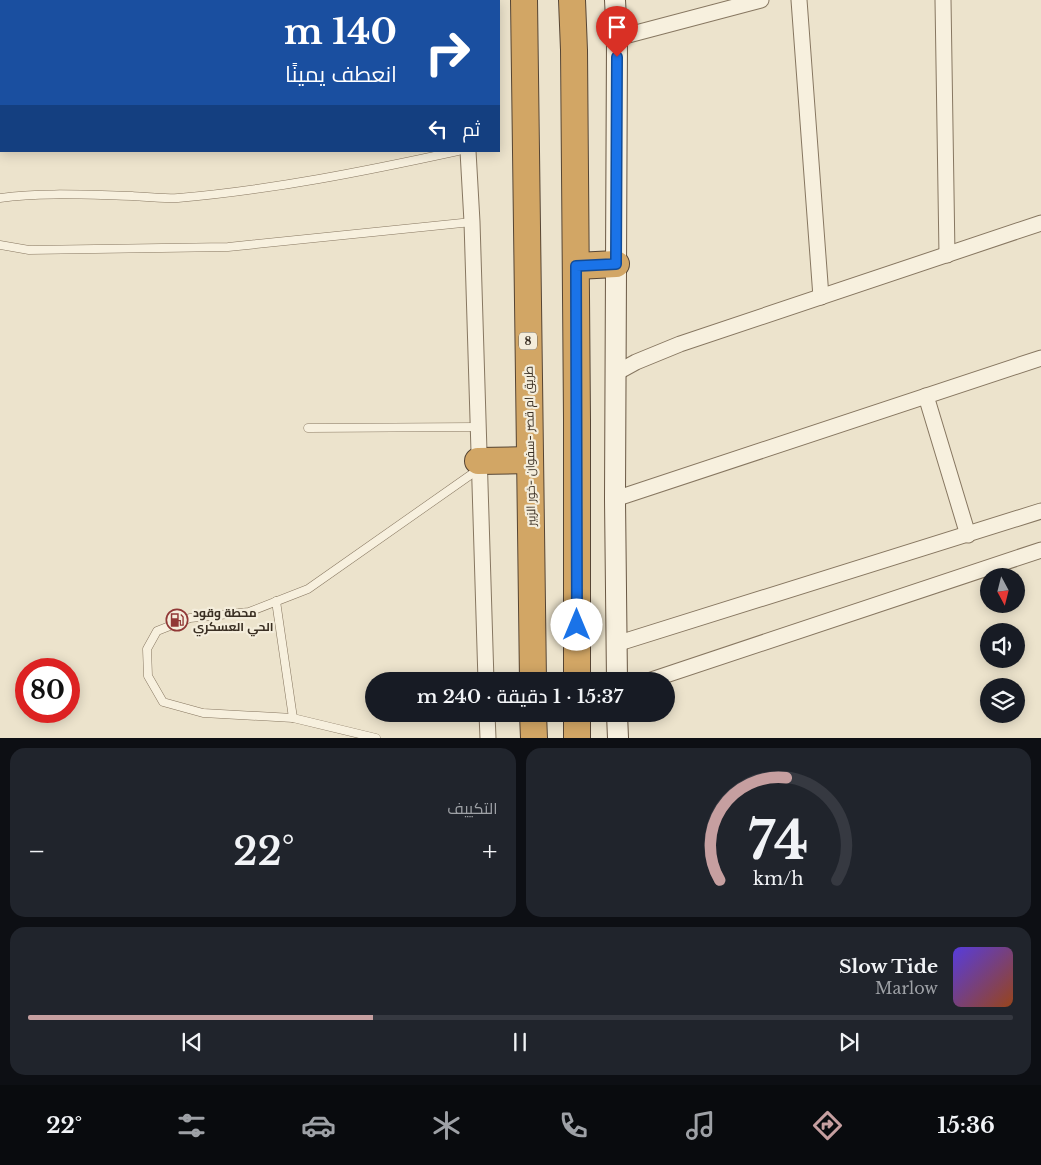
<!DOCTYPE html>
<html lang="ar">
<head>
<meta charset="utf-8">
<style>
	:root { --surface:#171b24; --page:#20242c; --text:#f1f3f6; --muted:#9ea1a6; --line:#363941; --accent:#c69fa0 }
	body { margin:0; font-family:"Libre Baskerville",Cairo,serif; background:var(--page); color:var(--text); direction:rtl; height:100vh; display:flex; flex-direction:column; font-size:19px; white-space:nowrap }
	* { box-sizing:border-box; margin:0 }
	p { font-size:16px; color:var(--muted) }
	.icon { flex:none; width:28px; height:28px; fill:none; stroke:currentColor; stroke-width:2; stroke-linecap:round; stroke-linejoin:round }
	.map { position:relative; height:738px; overflow:hidden; direction:ltr }
	.side { display:flex; flex-direction:column; gap:10px; padding:10px; background:#0d0f14; flex:1 }
	.side>* { flex:none }
	.guide { position:absolute; left:0px; top:0px; width:500px; height:152px; box-shadow:0 2px 12px #0003; direction:rtl; background:#1a4fa0; color:#fff; overflow:hidden }
	.needle { width:32px; rotate:173deg }
	.tools { position:absolute; left:980px; top:568px; display:grid; gap:10px }
	.tools a { display:grid; place-items:center; width:45px; height:45px; border-radius:50%; background:var(--surface); box-shadow:0 2px 12px #0003; font-size:25px }
	.speed { position:absolute; left:15px; top:658px; display:flex; gap:10px; font-size:25px; font-weight:700; text-align:center }
	.speed>* { display:grid; place-content:center; width:65px; height:65px; border-radius:50%; background:var(--surface); box-shadow:0 2px 12px #0003; line-height:1 }
	.speed .limit { border:8px solid #d22; background:#fff; color:#111 }
	.pin { position:absolute; display:grid; place-items:center; width:42px; height:42px; color:#fff; margin:-51px -21px; border-radius:50% 50% 50% 0; rotate:-45deg; box-shadow:0 0 5px #0007 }
	.pin .icon { rotate:45deg }
	.me { position:absolute; width:55px; margin:-28px; rotate:0deg; stroke-linejoin:round; filter:drop-shadow(0 0 4px #0008) }
	.turn { display:flex; align-items:center; gap:18px; height:105px; padding:0 20px; font-size:22px }
	.turn .icon { width:65px; height:65px; stroke-width:2.5 }
	.turn b { display:block; font-size:35px; line-height:42px }
	.then { display:flex; align-items:center; height:48px; padding:0 20px; background:#0003; gap:10px; font-size:19px }
	.big { font-size:38px; font-weight:600; line-height:1.1 }
	.side .widget { flex:1; display:flex; flex-direction:column; justify-content:center; gap:8px; min-width:0; padding:0 18px; border-radius:15px; background:var(--page) }
	.side .dial { align-items:center; gap:0 }
	.dial svg { height:130px; overflow:visible; fill:none; stroke:var(--line); stroke-width:7; stroke-linecap:round; text-anchor:middle }
	.dial text { fill:var(--text); stroke:none }
	.song { display:flex; align-items:center; gap:15px }
	.cover { width:60px; height:60px; border-radius:8px; background:linear-gradient(135deg,hsl(250 70% 55%),hsl(20 70% 35%)) }
	.played { height:5px; border-radius:2px; background:linear-gradient(90deg,var(--accent) 35%,var(--line) 35%) }
	.keys { display:flex; justify-content:space-around; direction:ltr }
	.heat { display:flex; justify-content:space-between; align-items:center; font-size:28px; direction:ltr }
	.side .tiles { flex:1; display:grid; gap:10px; grid-template-columns:1fr 1fr }
	.widget:last-child { grid-column:span 2 }
	.trip { position:absolute; left:365px; top:672px; width:310px; height:50px; border-radius:25px; background:var(--surface); box-shadow:0 2px 12px #0003; font-weight:600; line-height:50px; text-align:center; direction:rtl }
	.tab-bar { display:flex; height:80px; justify-content:space-around; align-items:center; background:#090b0e; color:var(--muted) }
	.tab-bar .icon { width:35px; height:35px }
	.tab-bar .current { color:var(--accent) }
	.tab-bar b { font-size:22px; color:var(--text) }
	.map>svg:first-child { display:block }
	.lines { fill:none; stroke-linecap:round; stroke-linejoin:round }
	.lane-casing { stroke:#877761; stroke-width:9 }
	.street-casing { stroke:#877761; stroke-width:17 }
	.secondary-casing { stroke:#6a5844; stroke-width:22 }
	.highway-casing { stroke:#564534; stroke-width:28 }
	.lane { stroke:#f7f0de; stroke-width:8 }
	.street { stroke:#f7f0de; stroke-width:15 }
	.secondary { stroke:#f7f0de; stroke-width:20 }
	.highway { stroke:#d2a665; stroke-width:26 }
	.route-casing { stroke:#114b97; stroke-width:12 }
	.route { stroke:#1a73e8; stroke-width:9 }
	.labels { text-anchor:middle; stroke-width:4.5; stroke-linejoin:round; paint-order:stroke }
	.shield { fill:#f4eddb; stroke:#72685a; stroke-width:1 }
	.shield-label { font-size:11px; font-weight:bold; fill:#3a2f23 }
	.street-label { font-size:12px; fill:#3a2f23; stroke:#f4eddb }
	.poi-label { font-size:12px; font-weight:bold; fill:#3a2f23; stroke:#f4eddb; text-anchor:start }
</style>
</head>
<body>
<div class="map">
<svg width="1041" height="738" viewBox="0 0 1041 738">
	<rect width="100%" height="100%" fill="#ece3cc"/>
	<g class="lines">
		<g class="lane-casing">
			<g id="lane">
				<path d="M0,114H1"/>
				<path d="M0,198C43,192 89,195 132,196C147,197 163,199 178,198C272,190 366,171 458,151"/>
				<path d="M0,245L29,250L228,247L472,222"/>
				<path d="M308,428L477,427"/>
				<path d="M276,601L293,718"/>
				<path d="M376,738L293,718L203,713L163,702L148,676L147,649L157,631L190,618L249,612L308,589L479,469"/>
			</g>
		</g>
		<g class="street-casing">
			<g id="street">
				<path d="M799,0L821,297"/>
				<path d="M943,0L947,255"/>
				<path d="M479,1V0"/>
				<path d="M617,38L761,0"/>
				<path d="M468,151L472,222L486,681"/>
				<path d="M616,373L636,362L680,344L1041,223"/>
				<path d="M926,396L968,535"/>
				<path d="M615,499L1041,358"/>
				<path d="M616,644L1041,511"/>
				<path d="M648,681L1041,550"/>
				<path d="M487,714L488,738"/>
			</g>
		</g>
		<g class="secondary-casing">
			<g id="secondary">
				<path d="M615,0L617,38L615,499L617,681"/>
				<path d="M617,714L618,738"/>
			</g>
		</g>
		<g class="highway-casing">
			<g id="highway">
				<path d="M524,0L533,681"/>
				<path d="M572,0L574,50L577,419V681"/>
				<path d="M576,266L616,264"/>
				<path d="M478,461L530,460"/>
				<path d="M533,714L534,738"/>
				<path d="M577,738V714"/>
			</g>
		</g>
		<use href="#lane" class="lane"/>
		<use href="#street" class="street"/>
		<use href="#secondary" class="secondary"/>
		<use href="#highway" class="highway"/>
	</g>
	<g class="lines">
		<g class="route-casing">
			<path id="route" d="M577,625L576,266L616,264L617,57"/>
		</g>
		<use href="#route" class="route"/>
	</g>
	<defs>
		<g id="fuel-ring" transform="scale(1.125)"><circle r="9.5" fill="#f4eddb" stroke="#913836" stroke-width="1.5"/><path d="M-5.5-6h7V0h2V4h1.3V-2.5L3-4.5l.8-.8L6-3V5H2.5V1h-1V6h-7ZM-4.2-4.7v3.2H.2V-4.7Z" fill="#913836"/></g>
	</defs>
	<g fill-rule="evenodd">
		<use href="#fuel-ring" x="177" y="620"/>
	</g>
	<g class="labels">
		<rect class="shield" x="519" y="332.5" width="18" height="17" rx="4"/>
		<g class="shield-label">
			<text x="528" y="345">8</text>
		</g>
		<g class="street-label">
			<text transform="translate(530 446) rotate(-91)" y="4">طريق ام قصر -سفوان -خور الزبير</text>
		</g>
		<g class="poi-label">
			<text x="193" y="617">محطة وقود<tspan x="193" dy="14">الحي العسكري</tspan></text>
		</g>
	</g>
</svg>
<div class="tools">
<a><svg class="needle" viewBox="-14 -14 28 28"><path d="M0-13l5 13h-10z" fill="#e53935"/><path d="M0 13l5-13h-10z" fill="#9ea1a6"/></svg></a>
<a><svg class="icon" aria-label="sound" viewBox="0 0 24 24"><path d="M4 9h4l5-4v14l-5-4H4zM17 9q2 3 0 6"/></svg></a>
<a><svg class="icon" aria-label="layers" viewBox="0 0 24 24"><path d="M12 4l9 5-9 5-9-5zM3 14l9 5 9-5"/></svg></a>
</div>
<div class="speed"><div class="limit">80</div></div>
<div class="pin" style="left:617px;top:57px;background:#d93025"><svg class="icon" aria-label="arrive" viewBox="0 0 24 24"><path d="M6 21V4h12l-3 4 3 4H6"/></svg></div>
<svg class="me" style="left:577px;top:625px" viewBox="-20 -20 40 40"><circle r="19" fill="#fff"/><path d="M0-13L10 11 0 6-10 11z" fill="#1a73e8"/></svg>
<div class="trip">15:37 · 1 دقيقة · 240 m</div>
<div class="guide">
<div class="turn"><svg class="icon" aria-label="right" viewBox="0 0 24 24"><path d="M7 20v-9h11M14 6l5 5-5 5"/></svg><div><b>140 m</b>انعطف يمينًا</div></div>
<div class="then">ثم<svg class="icon" aria-label="left" viewBox="0 0 24 24"><path d="M17 20v-9H6M10 6l-5 5 5 5"/></svg></div>
</div>
</div>
<section class="side">
<div class="tiles">
<div class="widget dial"><svg viewBox="0 0 100 80">
<path d="M14 69A42 42 0 1 1 86 69"/>
<path d="M14 69A42 42 0 0 1 55 6" stroke="#c69fa0"/>
<text x="50" y="56" font-size="32" font-weight="700">74</text>
<text x="50" y="72" font-size="11">km/h</text>
</svg></div>
<div class="widget"><p>التكييف</p>
<div class="heat"><a>−</a><b class="big">22°</b><a>+</a></div>
</div>
<div class="widget">
<div class="song"><i class="cover"></i><div><b>Slow Tide</b><p>Marlow</p></div></div>
<div class="played"></div>
<div class="keys"><svg class="icon" aria-label="previous" viewBox="0 0 24 24"><path d="M18 5L8 12l10 7zM5 5v14"/></svg><svg class="icon" aria-label="pause" viewBox="0 0 24 24"><path d="M8 5v14M16 5v14"/></svg><svg class="icon" aria-label="next" viewBox="0 0 24 24"><path d="M6 5l10 7-10 7zM19 5v14"/></svg></div>
</div>
</div>
</section>
<nav class="tab-bar">
<b>15:36</b>
<svg class="icon current" aria-label="directions" viewBox="0 0 24 24"><path d="M12 3l9 9-9 9-9-9zM9 14v-3h6M13 9l2 2-2 2"/></svg>
<svg class="icon" aria-label="music" viewBox="0 0 24 24"><path d="M9 18V5l10-2v13"/><circle cx="6" cy="18" r="3"/><circle cx="16" cy="16" r="3"/></svg>
<svg class="icon" aria-label="phone" viewBox="0 0 24 24"><path d="M5 4h4l2 5-3 2q2 4 5 5l2-3 5 2v4C11 20 4 13 5 4z"/></svg>
<svg class="icon" aria-label="climate" viewBox="0 0 24 24"><path d="M12 3v18M4 7l16 10M4 17L20 7"/></svg>
<svg class="icon" aria-label="car" viewBox="0 0 24 24"><path d="M5 17H2v-5l4-1 3-4h7l3 4 3 1v5h-3M9 17h6M6 11h13"/><circle cx="7" cy="17" r="2"/><circle cx="17" cy="17" r="2"/></svg>
<svg class="icon" aria-label="filters" viewBox="0 0 24 24"><path d="M4 7h16M4 17h16"/><circle cx="9" cy="7" r="2"/><circle cx="15" cy="17" r="2"/></svg>
<b>22°</b>
</nav>
</body>
</html>
